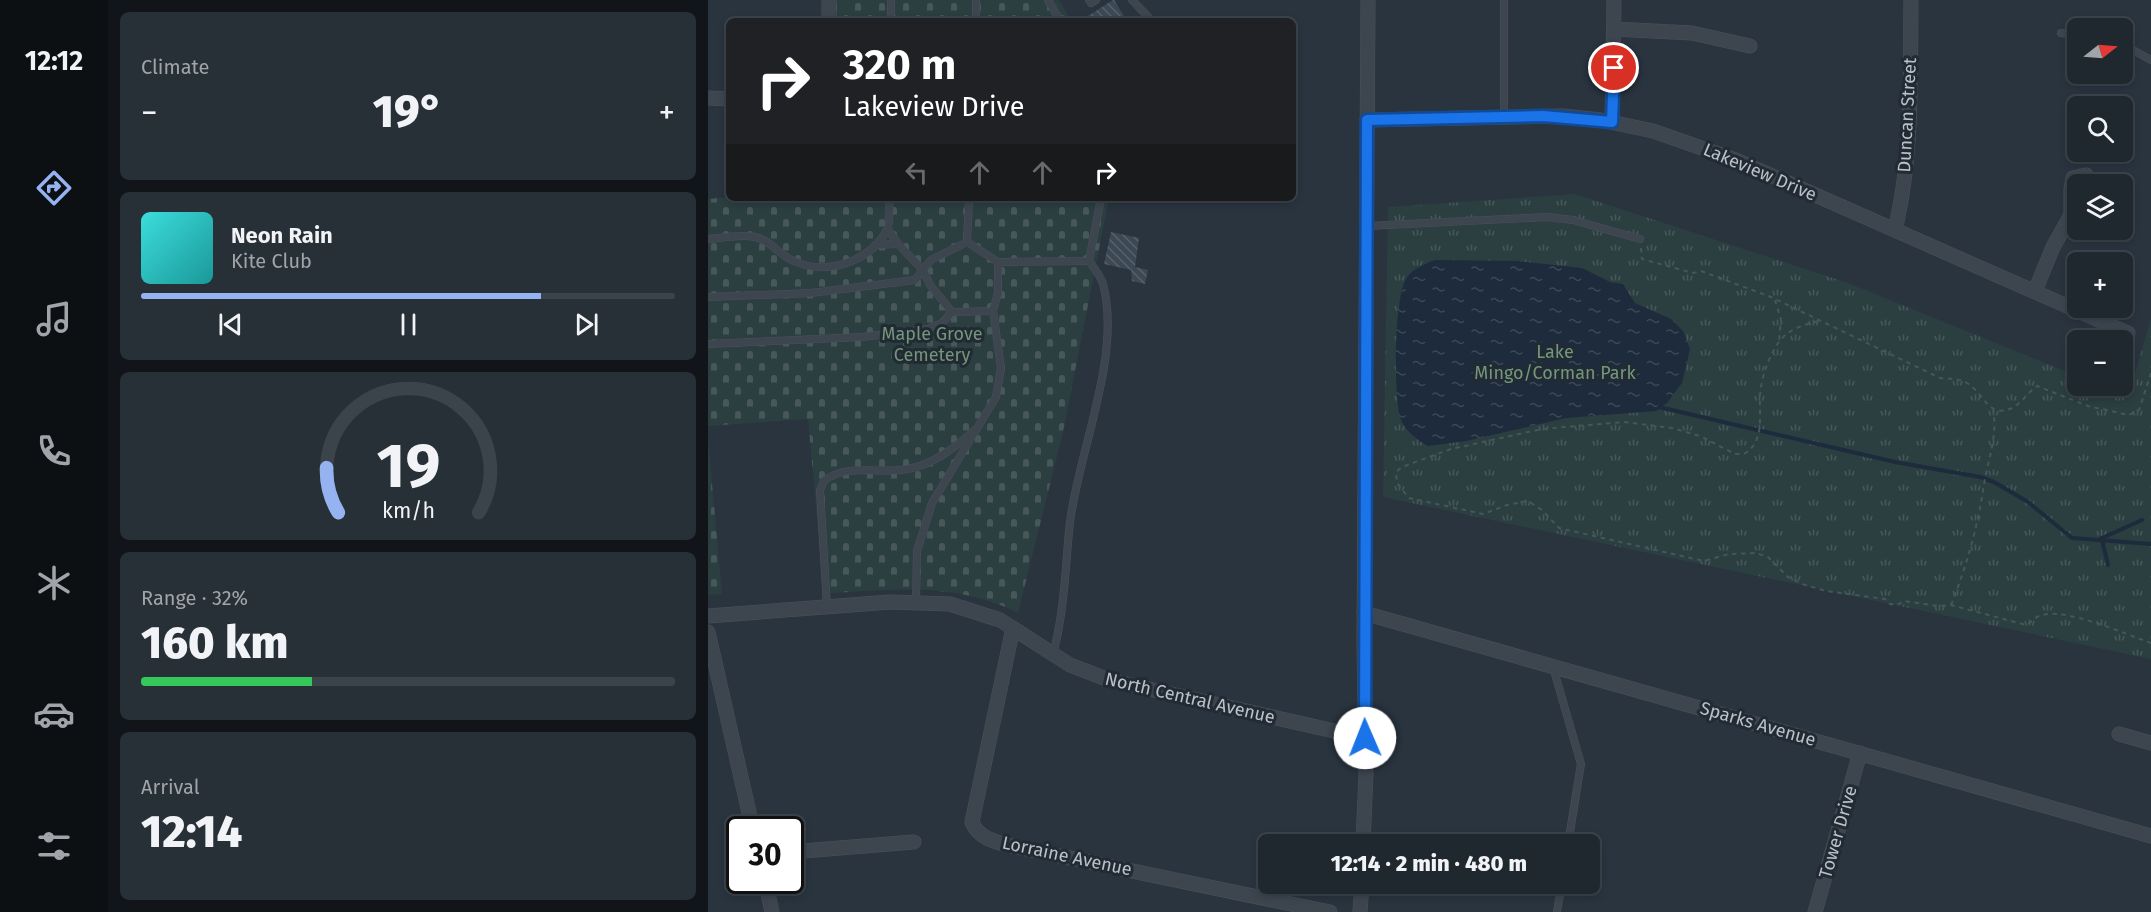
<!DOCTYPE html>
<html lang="en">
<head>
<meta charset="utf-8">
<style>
	:root { --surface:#1f272f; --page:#272f37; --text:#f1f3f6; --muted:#a1a5aa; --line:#3c444b; --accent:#95b2f1 }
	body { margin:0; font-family:"Fira Sans",sans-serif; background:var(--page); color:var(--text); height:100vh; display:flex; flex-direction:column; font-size:22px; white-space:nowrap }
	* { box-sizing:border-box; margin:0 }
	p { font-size:20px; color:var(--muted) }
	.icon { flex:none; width:33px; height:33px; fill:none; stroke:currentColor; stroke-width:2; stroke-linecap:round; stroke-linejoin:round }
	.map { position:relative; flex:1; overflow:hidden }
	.sheet { display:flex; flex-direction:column; gap:12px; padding:12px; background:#11151a; width:600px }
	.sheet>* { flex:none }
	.top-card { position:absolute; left:18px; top:18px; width:570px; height:183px; border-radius:9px; box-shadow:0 3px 9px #0003,0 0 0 2px var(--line); background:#202124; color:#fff; overflow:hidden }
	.needle { width:39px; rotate:73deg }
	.fabs { position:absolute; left:1359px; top:18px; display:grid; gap:12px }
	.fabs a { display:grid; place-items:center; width:66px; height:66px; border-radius:9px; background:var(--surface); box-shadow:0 3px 9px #0003,0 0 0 2px var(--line); font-size:30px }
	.speed { position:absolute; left:18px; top:816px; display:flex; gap:12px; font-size:30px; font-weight:700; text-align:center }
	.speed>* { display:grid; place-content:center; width:78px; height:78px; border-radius:50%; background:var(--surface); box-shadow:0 3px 9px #0003,0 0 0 2px var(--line); line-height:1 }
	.speed .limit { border:3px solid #111; border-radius:9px; background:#fff; color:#111 }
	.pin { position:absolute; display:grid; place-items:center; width:51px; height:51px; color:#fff; margin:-26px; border:3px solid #fff; border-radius:50%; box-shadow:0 2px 6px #0007 }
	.me { position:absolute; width:66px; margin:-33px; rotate:359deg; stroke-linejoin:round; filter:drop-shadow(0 0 4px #0008) }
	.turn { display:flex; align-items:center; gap:21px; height:126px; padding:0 18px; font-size:27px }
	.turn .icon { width:78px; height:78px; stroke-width:2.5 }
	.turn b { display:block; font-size:42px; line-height:51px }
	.lanes { display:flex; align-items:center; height:57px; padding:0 18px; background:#0003; justify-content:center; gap:30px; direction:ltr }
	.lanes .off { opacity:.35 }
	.big { font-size:45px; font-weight:800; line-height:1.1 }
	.sheet .widget { flex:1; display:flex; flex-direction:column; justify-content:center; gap:9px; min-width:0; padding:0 21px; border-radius:9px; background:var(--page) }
	.sheet .dial { align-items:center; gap:0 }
	.dial svg { height:156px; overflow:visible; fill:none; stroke:var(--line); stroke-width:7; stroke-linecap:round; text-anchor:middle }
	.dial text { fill:var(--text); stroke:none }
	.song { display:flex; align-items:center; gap:18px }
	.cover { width:72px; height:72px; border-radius:9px; background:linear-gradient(135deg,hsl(180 70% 55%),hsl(180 70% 35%)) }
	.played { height:6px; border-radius:3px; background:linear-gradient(90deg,var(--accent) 75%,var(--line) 75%) }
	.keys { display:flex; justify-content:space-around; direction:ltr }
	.heat { display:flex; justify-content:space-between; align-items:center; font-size:33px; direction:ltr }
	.charge { height:9px; border-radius:4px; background:linear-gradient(90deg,#34c759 32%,var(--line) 0) }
	.trip { position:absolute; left:550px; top:834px; width:342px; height:60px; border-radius:9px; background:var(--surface); box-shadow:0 3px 9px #0003,0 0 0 2px var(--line); font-weight:800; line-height:60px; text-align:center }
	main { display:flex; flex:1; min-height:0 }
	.dock { display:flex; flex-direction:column; width:108px; justify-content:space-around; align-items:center; background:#0c1013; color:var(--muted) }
	.dock .icon { width:42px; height:42px }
	.dock .current { color:var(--accent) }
	.dock b { font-size:27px; color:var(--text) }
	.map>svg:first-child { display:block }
	.cemetery { fill:url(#cemetery-stones) }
	.park { fill:url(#park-tufts) }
	.water { fill:url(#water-ripples) }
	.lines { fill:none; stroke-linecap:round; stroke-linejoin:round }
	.stream { stroke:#1d2b3c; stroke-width:4 }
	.building { fill:url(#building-back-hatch) }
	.service-casing { stroke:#4a515b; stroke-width:8 }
	.minor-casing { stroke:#4a515b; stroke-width:15 }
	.path { stroke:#455758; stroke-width:2; stroke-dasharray:4.5 4.5; stroke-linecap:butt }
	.service { stroke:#3d454f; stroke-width:7 }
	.minor { stroke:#3d454f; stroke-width:14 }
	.route-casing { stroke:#114b97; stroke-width:15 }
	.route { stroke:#1a73e8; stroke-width:10 }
	.labels { text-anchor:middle; stroke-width:6; stroke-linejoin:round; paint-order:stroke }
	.street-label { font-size:18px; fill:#bac1c9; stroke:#222a34 }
	.park-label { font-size:18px; fill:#74977b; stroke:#222a34 }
</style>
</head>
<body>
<main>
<nav class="dock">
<b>12:12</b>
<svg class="icon current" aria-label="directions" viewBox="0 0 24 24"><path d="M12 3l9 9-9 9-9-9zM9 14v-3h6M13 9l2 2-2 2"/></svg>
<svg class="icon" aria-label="music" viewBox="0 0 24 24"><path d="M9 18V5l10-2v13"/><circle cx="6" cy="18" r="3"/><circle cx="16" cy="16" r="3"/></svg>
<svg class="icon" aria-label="phone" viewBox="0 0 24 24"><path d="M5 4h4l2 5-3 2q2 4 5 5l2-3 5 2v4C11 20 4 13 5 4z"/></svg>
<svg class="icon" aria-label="climate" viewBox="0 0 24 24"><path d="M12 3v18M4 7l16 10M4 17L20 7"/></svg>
<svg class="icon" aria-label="car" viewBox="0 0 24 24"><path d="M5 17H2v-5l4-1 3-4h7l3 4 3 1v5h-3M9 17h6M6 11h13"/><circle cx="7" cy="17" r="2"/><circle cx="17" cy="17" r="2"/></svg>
<svg class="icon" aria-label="filters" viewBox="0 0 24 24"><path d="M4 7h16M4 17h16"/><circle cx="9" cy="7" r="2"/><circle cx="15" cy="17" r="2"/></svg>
</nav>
<section class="sheet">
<div class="widget"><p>Climate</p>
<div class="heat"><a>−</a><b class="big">19°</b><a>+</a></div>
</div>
<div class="widget">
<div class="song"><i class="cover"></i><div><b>Neon Rain</b><p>Kite Club</p></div></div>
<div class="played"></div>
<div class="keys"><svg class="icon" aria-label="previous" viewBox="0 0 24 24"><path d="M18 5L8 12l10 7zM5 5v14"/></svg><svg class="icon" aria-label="pause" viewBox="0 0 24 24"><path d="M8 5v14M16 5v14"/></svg><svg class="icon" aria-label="next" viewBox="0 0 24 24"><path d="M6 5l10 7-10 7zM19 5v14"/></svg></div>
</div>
<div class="widget dial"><svg viewBox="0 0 100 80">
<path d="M14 69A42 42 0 1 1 86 69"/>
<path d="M14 69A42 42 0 0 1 8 46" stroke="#95b2f1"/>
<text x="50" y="56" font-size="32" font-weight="700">19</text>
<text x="50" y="72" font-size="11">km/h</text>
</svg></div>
<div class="widget"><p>Range · 32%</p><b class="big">160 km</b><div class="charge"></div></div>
<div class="widget"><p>Arrival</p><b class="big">12:14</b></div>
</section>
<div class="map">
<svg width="1443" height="912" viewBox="0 0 1443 912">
	<defs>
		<pattern id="cemetery-stones" width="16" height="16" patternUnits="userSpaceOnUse" patternTransform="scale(1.5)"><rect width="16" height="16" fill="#2b3e40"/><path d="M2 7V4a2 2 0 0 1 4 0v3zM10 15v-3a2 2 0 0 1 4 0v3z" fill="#48585a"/></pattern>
		<pattern id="park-tufts" width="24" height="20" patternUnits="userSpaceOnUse" patternTransform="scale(1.5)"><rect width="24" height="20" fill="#2b3e40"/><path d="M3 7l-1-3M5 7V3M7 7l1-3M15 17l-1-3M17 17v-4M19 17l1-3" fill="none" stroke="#48585a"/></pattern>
		<pattern id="water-ripples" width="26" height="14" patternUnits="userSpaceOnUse" patternTransform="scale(1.5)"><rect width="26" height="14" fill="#1d2b3c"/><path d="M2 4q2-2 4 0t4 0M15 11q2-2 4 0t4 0" fill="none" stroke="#3c4857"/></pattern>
		<pattern id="building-back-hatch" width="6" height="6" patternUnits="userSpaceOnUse" patternTransform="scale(1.5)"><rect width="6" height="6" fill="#3c4854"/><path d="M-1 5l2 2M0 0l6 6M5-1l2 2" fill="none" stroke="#56616b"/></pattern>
	</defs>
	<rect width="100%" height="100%" fill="#29343f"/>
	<g class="cemetery">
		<path d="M128,0H351L363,21H127Z"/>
		<path d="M21,197L401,198L355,432L310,613C248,582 182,589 116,594L100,419L0,426V199Z"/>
		<path d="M0,439L14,594L0,595Z"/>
	</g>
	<path class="park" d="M867,194L1140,283L1369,376L1370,386H1393L1420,397L1443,319V659L675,497L680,207Z"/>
	<path class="water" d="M727,260L809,261L874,268L902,282L915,284L927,303L963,319L975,331L982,349L974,383L960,402L948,411L858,418L758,441L720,446C709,440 696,430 692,417C686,395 685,293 700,276C706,268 718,264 727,260Z"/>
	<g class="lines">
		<g class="stream">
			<path d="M951,407L1187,462L1272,477L1286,482L1320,502L1364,538L1443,544"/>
			<path d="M1392,539L1434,520"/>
			<path d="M1394,540L1400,565"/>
		</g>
	</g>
	<g class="building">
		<path d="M406,0L419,21H372L405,0Z"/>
		<path d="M403,232L431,238L427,267L440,270L437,284L424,281L423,270L396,264Z"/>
	</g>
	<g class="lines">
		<g class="service-casing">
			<g id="service">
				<path d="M340,0L352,21"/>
				<path d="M381,0L383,3L388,0"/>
				<path d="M424,0L444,21"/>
				<path d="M183,21V0"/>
				<path d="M268,21V0"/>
				<path d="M1353,33L1370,35"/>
				<path d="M1414,44L1443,60"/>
				<path d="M796,116V0"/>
				<path d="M659,226L839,217L865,220L932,239"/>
				<path d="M0,239C14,238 33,234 47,237C62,240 71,255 86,261C118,276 162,262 179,230C183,223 181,207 181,198"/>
				<path d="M259,242L290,262V293L285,311L244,312L222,285L215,270L223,260Z"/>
				<path d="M259,242L261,198"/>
				<path d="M167,245L190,244"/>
				<path d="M290,262L381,261L393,198"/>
				<path d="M0,297L103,293L207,280L215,270L190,244L180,229"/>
				<path d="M0,344L154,337L220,329L234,323L244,312"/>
				<path d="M208,602L209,551L224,503L288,397L293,368L285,311"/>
				<path d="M119,607L112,490L116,481C136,464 169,473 193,470C223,467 245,449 267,430"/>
				<path d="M345,654C357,610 357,567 362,522C371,450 414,355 395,284C393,276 386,268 381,261"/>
				<path d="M845,667L873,764L860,844"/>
				<path d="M849,911L854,884"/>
			</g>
		</g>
		<g class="minor-casing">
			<g id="minor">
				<path d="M121,21V0"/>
				<path d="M906,29L984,33L1042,46"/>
				<path d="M0,98L21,99"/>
				<path d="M659,120L855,116L893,120L945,131L1028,160L1420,333"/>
				<path d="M904,122L906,0"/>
				<path d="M1370,207L1363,215V189L1365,178L1378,175L1384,184"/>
				<path d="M1187,230C1205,156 1202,76 1203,0"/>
				<path d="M1327,291L1345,247L1363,215"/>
				<path d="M656,613L1443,836"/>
				<path d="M0,616L182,602L242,604L292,620L362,665L401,680L657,738"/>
				<path d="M305,628L264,822C270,837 284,841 299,845L622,912"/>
				<path d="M0,632L45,830"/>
				<path d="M1411,734L1443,743"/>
				<path d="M655,844L658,773L656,643L660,0"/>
				<path d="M82,852L206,842"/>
				<path d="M57,880L64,912"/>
				<path d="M652,912L654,884"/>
				<path d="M1107,912L1152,753"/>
			</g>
		</g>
		<g class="path">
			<path d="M933,248L934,259L985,273L993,271L1063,297L1232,378C1241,379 1251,378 1259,383C1276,393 1280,419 1304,408C1314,403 1320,392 1329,386L1380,406L1421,415L1431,410L1443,373"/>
			<path d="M1067,300L1073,320L1071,341"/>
			<path d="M1110,321C1100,324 1088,327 1080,333C1064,344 1053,377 1052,395C1051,416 1057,442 1036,454H1027L992,436L964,428L916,422L834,429L743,449L694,467L688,472L689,483L701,498L775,514L799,505L820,501L834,510L851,528L996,561L1021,554L1048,553L1060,557L1080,577L1094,584L1118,591L1177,599L1182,604L1189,605L1196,601L1230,606L1243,605L1318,625C1323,623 1325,619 1329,617C1352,604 1419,635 1443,643"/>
			<path d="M1243,605C1259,565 1270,526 1276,484C1280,460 1290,435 1285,410"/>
		</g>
		<use href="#service" class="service"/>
		<use href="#minor" class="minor"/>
	</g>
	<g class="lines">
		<g class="route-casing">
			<path id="route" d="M657,738L659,120L835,116L904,122L906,68"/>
		</g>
		<use href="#route" class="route"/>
	</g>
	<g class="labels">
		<g class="street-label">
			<text transform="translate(1199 115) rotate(-87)" y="6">Duncan Street</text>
			<text transform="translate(1052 172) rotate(23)" y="6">Lakeview Drive</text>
			<text transform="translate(482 698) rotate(13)" y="6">North Central Avenue</text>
			<text transform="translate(1050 724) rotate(16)" y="6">Sparks Avenue</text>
			<text transform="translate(1130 832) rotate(-74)" y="6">Tower Drive</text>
			<text transform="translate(359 856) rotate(12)" y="6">Lorraine Avenue</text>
		</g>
		<g class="park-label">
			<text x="224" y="340">Maple Grove<tspan x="224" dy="21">Cemetery</tspan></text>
			<text x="847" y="358">Lake<tspan x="847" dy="21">Mingo/Corman Park</tspan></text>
		</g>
	</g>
</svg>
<div class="fabs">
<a><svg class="needle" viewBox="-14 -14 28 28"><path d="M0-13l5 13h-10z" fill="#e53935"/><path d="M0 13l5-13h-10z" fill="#a1a5aa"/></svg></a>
<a><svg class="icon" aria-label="search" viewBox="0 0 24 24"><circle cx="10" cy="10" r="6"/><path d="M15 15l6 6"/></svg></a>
<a><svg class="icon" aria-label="layers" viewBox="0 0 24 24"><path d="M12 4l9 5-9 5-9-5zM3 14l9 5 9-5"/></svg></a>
<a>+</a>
<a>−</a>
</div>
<div class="speed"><div class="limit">30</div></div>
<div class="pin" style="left:906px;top:68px;background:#d93025"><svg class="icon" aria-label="arrive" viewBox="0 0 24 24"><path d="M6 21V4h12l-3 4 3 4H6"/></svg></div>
<svg class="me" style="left:657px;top:738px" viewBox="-20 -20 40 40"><circle r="19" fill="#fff"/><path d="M0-13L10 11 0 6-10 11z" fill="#1a73e8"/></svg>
<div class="trip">12:14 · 2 min · 480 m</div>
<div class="top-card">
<div class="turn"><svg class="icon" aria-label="right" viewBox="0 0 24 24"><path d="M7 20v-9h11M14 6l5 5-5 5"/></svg><div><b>320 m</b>Lakeview Drive</div></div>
<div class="lanes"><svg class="icon off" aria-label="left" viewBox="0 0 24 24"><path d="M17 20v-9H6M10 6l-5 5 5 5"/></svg><svg class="icon off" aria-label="ahead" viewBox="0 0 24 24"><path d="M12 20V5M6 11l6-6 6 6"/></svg><svg class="icon off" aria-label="ahead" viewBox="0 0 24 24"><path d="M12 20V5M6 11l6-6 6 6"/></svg><svg class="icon" aria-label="right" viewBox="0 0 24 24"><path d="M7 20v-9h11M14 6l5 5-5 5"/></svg></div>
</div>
</div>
</main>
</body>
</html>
